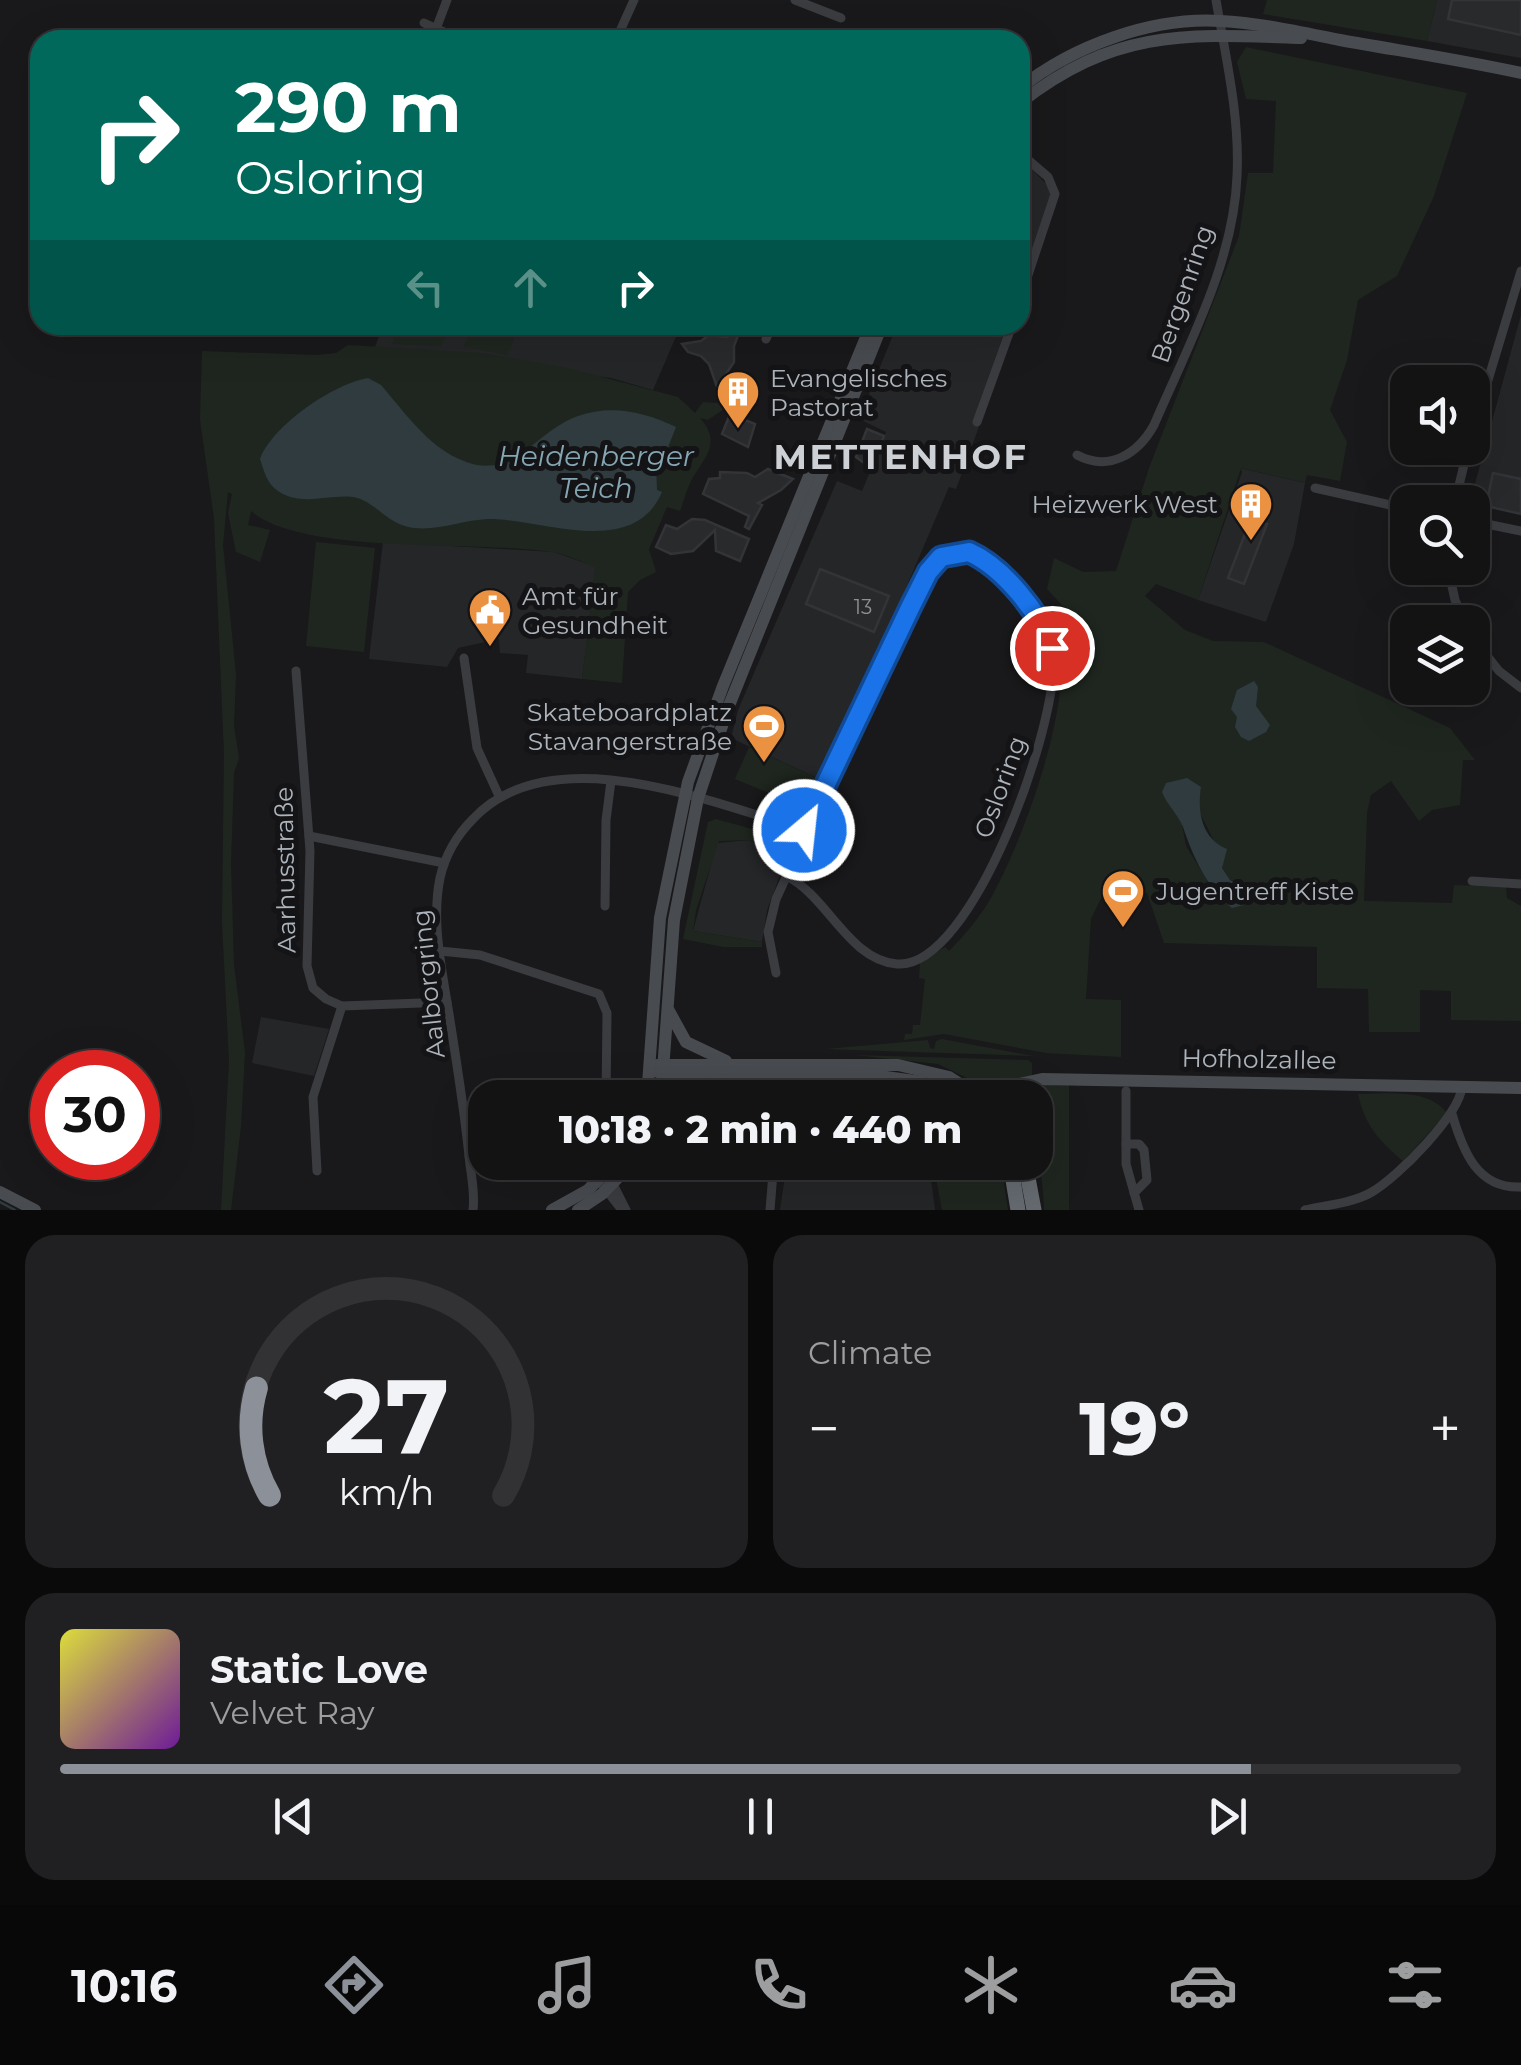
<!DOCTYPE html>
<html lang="en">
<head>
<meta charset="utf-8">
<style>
	:root { --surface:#131314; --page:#202022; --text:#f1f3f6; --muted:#9d9ea0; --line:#323234; --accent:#8c9099 }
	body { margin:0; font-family:Montserrat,sans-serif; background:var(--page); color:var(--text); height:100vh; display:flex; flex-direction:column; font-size:38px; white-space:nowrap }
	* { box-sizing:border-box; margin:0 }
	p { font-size:32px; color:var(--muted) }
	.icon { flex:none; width:55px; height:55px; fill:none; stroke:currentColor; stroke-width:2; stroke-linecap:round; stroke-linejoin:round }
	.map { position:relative; height:1210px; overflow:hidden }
	.panel { display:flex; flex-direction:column; gap:25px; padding:25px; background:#0a0a0b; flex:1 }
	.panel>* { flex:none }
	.banner { position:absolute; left:30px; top:30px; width:1000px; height:305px; border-radius:30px; box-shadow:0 10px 40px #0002,0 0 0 2px var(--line); background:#00695c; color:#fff; overflow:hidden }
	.controls { position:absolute; left:1390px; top:365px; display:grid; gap:20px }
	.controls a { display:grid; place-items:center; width:100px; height:100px; border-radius:20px; background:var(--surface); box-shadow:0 10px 40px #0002,0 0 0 2px var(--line); font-size:50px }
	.speed { position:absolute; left:30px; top:1050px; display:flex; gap:20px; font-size:50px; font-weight:700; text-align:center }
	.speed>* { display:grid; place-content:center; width:130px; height:130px; border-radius:50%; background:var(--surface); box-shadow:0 10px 40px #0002,0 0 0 2px var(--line); line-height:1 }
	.speed .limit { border:15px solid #d22; background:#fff; color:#111 }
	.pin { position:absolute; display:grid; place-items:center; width:85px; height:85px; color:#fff; margin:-42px; border:5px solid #fff; border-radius:50%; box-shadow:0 2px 10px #0007 }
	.me { position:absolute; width:110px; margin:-55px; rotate:28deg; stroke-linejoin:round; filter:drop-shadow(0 0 8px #0008) }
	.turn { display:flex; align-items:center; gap:35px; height:210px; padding:0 40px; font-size:45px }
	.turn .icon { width:130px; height:130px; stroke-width:2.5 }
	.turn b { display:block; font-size:70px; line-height:85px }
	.lanes { display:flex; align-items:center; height:95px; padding:0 40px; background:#0003; justify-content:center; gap:50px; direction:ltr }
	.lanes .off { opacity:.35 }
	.big { font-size:75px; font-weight:800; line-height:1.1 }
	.panel .widget { flex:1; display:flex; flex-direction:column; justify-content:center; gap:15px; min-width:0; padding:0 35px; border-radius:30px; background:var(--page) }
	.panel .dial { align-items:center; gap:0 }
	.dial svg { height:260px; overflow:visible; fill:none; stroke:var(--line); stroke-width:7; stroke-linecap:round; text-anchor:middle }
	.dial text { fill:var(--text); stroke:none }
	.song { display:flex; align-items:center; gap:30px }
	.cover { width:120px; height:120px; border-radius:15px; background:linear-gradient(135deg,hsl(60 70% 55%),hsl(280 70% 35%)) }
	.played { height:10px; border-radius:5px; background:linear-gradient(90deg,var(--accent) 85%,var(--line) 85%) }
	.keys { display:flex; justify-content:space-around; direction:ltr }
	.heat { display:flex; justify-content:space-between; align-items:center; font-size:55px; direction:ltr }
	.panel .tiles { flex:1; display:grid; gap:25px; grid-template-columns:1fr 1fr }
	.widget:last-child { grid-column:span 2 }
	.trip { position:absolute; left:468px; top:1080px; width:585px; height:100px; border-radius:30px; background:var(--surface); box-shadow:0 10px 40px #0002,0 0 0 2px var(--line); font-weight:800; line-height:100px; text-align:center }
	.dock { display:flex; height:160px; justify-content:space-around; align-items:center; background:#080808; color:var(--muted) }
	.dock .icon { width:70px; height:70px }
	.dock .on { color:var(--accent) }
	.dock b { font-size:45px; color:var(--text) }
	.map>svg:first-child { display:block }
	.built { fill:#252628 }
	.green { fill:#1f261f; fill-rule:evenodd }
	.water { fill:#2f3b3f }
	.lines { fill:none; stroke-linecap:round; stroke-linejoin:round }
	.stream { stroke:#2f3b3f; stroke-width:2.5 }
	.building { fill:#292a2c; stroke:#333437; stroke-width:2.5 }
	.street { stroke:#3a3c40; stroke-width:9 }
	.secondary { stroke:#484b50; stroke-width:12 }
	.highway { stroke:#666b71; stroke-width:15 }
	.route-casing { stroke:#114b97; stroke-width:25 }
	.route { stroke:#1a73e8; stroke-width:18 }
	.labels { text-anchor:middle; stroke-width:10; stroke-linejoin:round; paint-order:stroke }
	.number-label { font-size:20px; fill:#8b9196 }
	.street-label { font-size:25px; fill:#acb3ba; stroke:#141416 }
	.poi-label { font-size:25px; fill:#acb3ba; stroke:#141416; text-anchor:start }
	.water-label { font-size:28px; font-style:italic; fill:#85a6b3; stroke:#141416 }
	.district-label { font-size:35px; font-weight:bold; letter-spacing:2.5px; fill:#cdd1d6; stroke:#141416 }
</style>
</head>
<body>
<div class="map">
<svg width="1521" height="1210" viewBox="0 0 1521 1210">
	<rect width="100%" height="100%" fill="#19191b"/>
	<g class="built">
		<path d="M1437,0H1521V58L1427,41Z"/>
		<path d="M1020,157L1052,190L1020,287Z"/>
		<path d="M1521,315V514L1470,502Z"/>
		<path d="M383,325H681L653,390L611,378L375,347Z"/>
		<path d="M897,325H1007L977,409L984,413L956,489L949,487L883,642L817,778L731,738L738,710L837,481L862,491L886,432L859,419Z"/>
		<path d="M1240,468L1305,483L1294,544L1266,622L1198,600L1242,472Z"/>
		<path d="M383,542L554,552L596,567L582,679L526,673L528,655L500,653L499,639L458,648L447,667L369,659Z"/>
		<path d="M750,840L784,865L767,910L762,942L693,931L717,843Z"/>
		<path d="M261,1017L329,1029L314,1076L252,1063Z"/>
		<path d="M787,1163H929L935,1210H780Z"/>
	</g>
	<g class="green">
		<path d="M1267,0H1437L1427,41L1263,14Z"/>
		<path d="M1246,47L1467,93L1434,196L1397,276L1358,300L1347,360L1330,410L1347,442L1340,481L1307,475L1305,483L1241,468L1198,600L1156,584L1145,596L1185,630L1213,641L1264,642L1450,728L1475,760H1463L1460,805L1432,810L1419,821L1391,781L1371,795L1367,813L1364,901L1452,903L1454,885L1506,887L1507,898L1521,906V1021L1451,1020V991L1420,990V1032H1369L1368,989L1317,988V947L1164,943L1147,893L1104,892L1091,919L1086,999L1121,1000V1057L1046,1053L944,1034L904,1040L905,1034H912L913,1025H920L925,979L919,978L920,963L945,947L949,951C965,935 981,916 992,896C1023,840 1067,718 1061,655L1083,628L1047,589L1054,558L1083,572L1116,571L1149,468L1239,236L1248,173H1273L1276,101L1246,99L1237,62ZM1201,787L1197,807L1223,859L1222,868L1230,880L1244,883L1217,896L1186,846L1182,824Z"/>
		<path d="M401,325H451L441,346L392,344Z"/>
		<path d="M473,325L517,332L507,355L464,347Z"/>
		<path d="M348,345L483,353L568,368L678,397L695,413L703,402L731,404L708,420L700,418C722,443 705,457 692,479C687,488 684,501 680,511L667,507L649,549L656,572L640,580L628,592L622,683L582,679L595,567C581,562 566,554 552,552C480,540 304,556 251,511L248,525L270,530L260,562L236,552L228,513L232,494L228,492L223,545L236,674L234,726L239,758L234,773L231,864L234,965L245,1053L241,1127L231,1210H221L229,1061L222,922L224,754L214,518L200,420L202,351L317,355L336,353Z"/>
		<path d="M316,542L375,548L364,652L306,646Z"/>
		<path d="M749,747L817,778L803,807L735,779Z"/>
		<path d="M716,819L792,840L784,865L750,840L719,841L696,910L693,931L762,942V947H723L683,939L708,822Z"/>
		<path d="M942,1039L1033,1056L825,1049L928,1040L930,1048L934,1049L936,1041Z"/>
		<path d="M854,1055L1028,1060L1032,1063V1075L988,1093L969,1079L938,1064Z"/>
		<path d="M1044,1085H1069V1210H1044C1044,1164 1025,1128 1044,1085Z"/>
		<path d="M1358,1094C1388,1094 1427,1088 1447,1113L1403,1161C1378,1140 1365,1125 1358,1094Z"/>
		<path d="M933,1163H1001L1008,1210H942Z"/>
	</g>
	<g class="water">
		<path d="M368,378L381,385C400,407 421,436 446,452C510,492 530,433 578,416C611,404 645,412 676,427L663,460L656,461L657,490L662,492C633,560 541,518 488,519C460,520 432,534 405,526C384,520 373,500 353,497C327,494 302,507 278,491C267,484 264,471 260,459C273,425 333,384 368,378Z"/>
		<path d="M1254,681L1258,687L1256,706L1270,725L1266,732L1249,741L1241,737L1235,727L1237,717L1231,709L1237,690Z"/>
		<path d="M1187,778L1201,787C1197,812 1202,839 1227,849L1222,868L1230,880L1252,891L1244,905L1232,908C1206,887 1193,856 1183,827C1178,814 1167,805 1162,792L1166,783Z"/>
	</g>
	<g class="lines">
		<path class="stream" d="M0,1202L15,1210"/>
	</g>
	<g class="building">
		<path d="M1452,0H1521V35L1448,19Z"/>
		<path d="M740,330L734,346V362L717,387L709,364L701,356L688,352L682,344L701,341L709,335L727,337L730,331Z"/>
		<path d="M730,414L755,424L748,447L722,434Z"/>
		<path d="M867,429L884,436L871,468L856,457Z"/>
		<path d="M768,469L793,479L781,490L758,503L762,505L749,529L745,527L749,516L703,494L709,479L720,478V472L747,473L755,477Z"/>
		<path d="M1493,473L1521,479V514L1486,506Z"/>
		<path d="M1251,518L1267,524L1244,584L1228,578Z"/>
		<path d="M692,519L705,520L749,539L740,561L716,551L715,530L693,551L671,554L656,547L666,525L677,529Z"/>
		<path d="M820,569L889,596L874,632L806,604Z"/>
	</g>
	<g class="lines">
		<g class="street">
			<path d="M795,0L841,18"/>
			<path d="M424,23L462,40"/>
			<path d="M436,29L447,0"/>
			<path d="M616,40L634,0"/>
			<path d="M1020,153L1048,177L1055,194L1020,299"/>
			<path d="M766,339L772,325"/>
			<path d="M977,422L1012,325"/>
			<path d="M1472,433L1521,271"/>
			<path d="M1077,455C1109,472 1138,454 1154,425C1187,348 1234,262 1237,176C1240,117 1226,59 1216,0"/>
			<path d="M1315,488L1408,509"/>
			<path d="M1455,502L1468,448"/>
			<path d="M1472,521L1521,531"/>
			<path d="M1448,568L1455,600L1465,622"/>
			<path d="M1472,637L1499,671L1521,688"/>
			<path d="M464,658L477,748L499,796"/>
			<path d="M296,671L310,851L307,966L313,988L326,999L342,1006L447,1002"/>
			<path d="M309,836L444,863"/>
			<path d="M1472,881L1521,884"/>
			<path d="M605,906L606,820L611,781"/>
			<path d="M440,951L480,955L599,994L607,1013L606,1098"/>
			<path d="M776,973L768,932L776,899L910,608C918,592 926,568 941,557C979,529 1050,623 1053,656C1060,719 973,970 897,964C848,960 827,895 786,876"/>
			<path d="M1126,1091V1164L1139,1210"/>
			<path d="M1452,1114C1463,1151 1477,1189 1521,1187"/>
			<path d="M1126,1144H1139L1144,1150L1147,1180L1134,1193"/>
			<path d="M469,1156L485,1154"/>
			<path d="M766,1162L773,1173L770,1210"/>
			<path d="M317,1171L313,1097L342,1006"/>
			<path d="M599,1181L622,1210"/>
			<path d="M612,1182L626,1210"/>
			<path d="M473,1210C475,1194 472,1180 470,1165C465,1114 457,1064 449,1014C442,970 431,922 440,878C445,856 457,835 473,819C551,736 711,802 805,830"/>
			<path d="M1305,1210C1327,1205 1353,1203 1372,1192C1398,1177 1459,1115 1462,1087"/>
		</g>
		<g class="secondary">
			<path d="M1020,88C1073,46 1151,17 1220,21C1261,23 1300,32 1340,40C1401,51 1461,60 1521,73"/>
			<path d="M1020,103C1116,28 1188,34 1301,38"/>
			<path d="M669,1011L686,1042L726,1061"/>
			<path d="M657,1065H898L949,1077L982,1098"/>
			<path d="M658,1072L886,1077L922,1082L956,1098"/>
			<path d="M647,1098L660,918L688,782L723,686L871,325"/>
			<path d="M661,1098L674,920L698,798L728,708L882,325"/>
			<path d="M684,1098L720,1079"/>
			<path d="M1000,1098L1019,1084L1042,1079L1521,1088"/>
			<path d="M0,1192L35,1210"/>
			<path d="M552,1210L588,1190L615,1162"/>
			<path d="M578,1210L602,1194L633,1162"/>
		</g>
		<g class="highway">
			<path d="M1010,1162L1018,1210"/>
			<path d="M1025,1162L1034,1210"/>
		</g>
	</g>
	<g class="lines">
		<g class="route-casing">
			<path id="route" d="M804,830L910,608L928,572L941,557L969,552C1003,567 1040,613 1052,648"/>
		</g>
		<use href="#route" class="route"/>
	</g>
	<defs>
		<g id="building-pin" transform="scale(2.25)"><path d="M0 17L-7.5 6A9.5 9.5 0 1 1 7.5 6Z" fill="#ea9242" stroke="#141416"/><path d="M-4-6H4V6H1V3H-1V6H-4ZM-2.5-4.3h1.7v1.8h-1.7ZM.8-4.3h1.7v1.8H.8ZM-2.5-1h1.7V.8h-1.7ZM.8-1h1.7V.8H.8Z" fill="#fff"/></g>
		<g id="civic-pin" transform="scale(2.25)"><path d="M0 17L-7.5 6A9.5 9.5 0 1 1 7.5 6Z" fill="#ea9242" stroke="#141416"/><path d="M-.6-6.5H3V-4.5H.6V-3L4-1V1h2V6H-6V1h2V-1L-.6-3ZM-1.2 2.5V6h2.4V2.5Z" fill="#fff"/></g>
		<g id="stadium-pin" transform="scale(2.25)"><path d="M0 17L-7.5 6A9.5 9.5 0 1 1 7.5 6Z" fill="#ea9242" stroke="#141416"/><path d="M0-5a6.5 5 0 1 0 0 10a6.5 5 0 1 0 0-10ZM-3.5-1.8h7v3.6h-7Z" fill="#fff"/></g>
	</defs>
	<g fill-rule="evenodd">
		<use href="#building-pin" x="738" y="392"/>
		<use href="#building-pin" x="1251" y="504"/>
		<use href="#civic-pin" x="490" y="610"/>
		<use href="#stadium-pin" x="764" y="726"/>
		<use href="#stadium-pin" x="1123" y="891"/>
	</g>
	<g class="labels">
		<g class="number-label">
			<text x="863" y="614">13</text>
		</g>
		<g class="street-label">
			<text transform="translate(1182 294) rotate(-71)" y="9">Bergenring</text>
			<text transform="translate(1000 787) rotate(-70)" y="9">Osloring</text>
			<text transform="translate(285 870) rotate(-91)" y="9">Aarhusstraße</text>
			<text transform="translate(428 984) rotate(-96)" y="9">Aalborgring</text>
			<text transform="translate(1259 1059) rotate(1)" y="9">Hofholzallee</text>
		</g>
		<g class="poi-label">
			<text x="770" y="387">Evangelisches<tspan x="770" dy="29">Pastorat</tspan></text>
			<text x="1218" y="513" text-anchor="end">Heizwerk West</text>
			<text x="522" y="605">Amt für<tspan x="522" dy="29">Gesundheit</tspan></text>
			<text x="732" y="721" text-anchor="end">Skateboardplatz<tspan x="732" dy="29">Stavangerstraße</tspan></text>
			<text x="1156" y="900">Jugentreff Kiste</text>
		</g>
		<g class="water-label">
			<text x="596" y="466">Heidenberger<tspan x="596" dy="32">Teich</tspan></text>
		</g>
		<g class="district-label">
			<text x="901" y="469">METTENHOF</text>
		</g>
	</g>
</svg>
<div class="controls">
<a><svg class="icon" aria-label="sound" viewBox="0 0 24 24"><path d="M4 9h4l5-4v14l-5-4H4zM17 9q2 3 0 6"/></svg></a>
<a><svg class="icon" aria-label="search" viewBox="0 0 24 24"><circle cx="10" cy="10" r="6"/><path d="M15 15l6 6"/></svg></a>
<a><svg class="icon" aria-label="layers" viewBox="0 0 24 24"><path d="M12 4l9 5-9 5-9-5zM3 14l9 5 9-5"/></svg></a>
</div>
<div class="speed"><div class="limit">30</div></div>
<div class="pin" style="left:1052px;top:648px;background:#d93025"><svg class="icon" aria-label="arrive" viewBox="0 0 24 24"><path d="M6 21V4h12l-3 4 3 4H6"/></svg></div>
<svg class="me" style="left:804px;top:830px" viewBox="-20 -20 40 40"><circle r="17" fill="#1a73e8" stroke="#fff" stroke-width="3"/><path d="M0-11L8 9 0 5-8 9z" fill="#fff"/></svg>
<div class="trip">10:18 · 2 min · 440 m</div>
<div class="banner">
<div class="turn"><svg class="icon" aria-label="right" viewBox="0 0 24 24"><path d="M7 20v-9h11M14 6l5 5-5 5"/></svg><div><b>290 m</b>Osloring</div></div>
<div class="lanes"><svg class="icon off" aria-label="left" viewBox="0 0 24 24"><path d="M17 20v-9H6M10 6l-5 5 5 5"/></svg><svg class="icon off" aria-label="ahead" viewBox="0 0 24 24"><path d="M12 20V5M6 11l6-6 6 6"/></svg><svg class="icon" aria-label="right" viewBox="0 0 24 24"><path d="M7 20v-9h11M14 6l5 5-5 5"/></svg></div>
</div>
</div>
<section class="panel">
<div class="tiles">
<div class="widget dial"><svg viewBox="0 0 100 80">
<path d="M14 69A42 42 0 1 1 86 69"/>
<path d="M14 69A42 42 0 0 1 10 36" stroke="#8c9099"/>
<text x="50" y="56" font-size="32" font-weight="700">27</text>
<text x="50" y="72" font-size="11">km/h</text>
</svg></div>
<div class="widget"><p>Climate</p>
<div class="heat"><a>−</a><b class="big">19°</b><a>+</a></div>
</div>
<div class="widget">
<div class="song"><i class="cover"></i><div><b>Static Love</b><p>Velvet Ray</p></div></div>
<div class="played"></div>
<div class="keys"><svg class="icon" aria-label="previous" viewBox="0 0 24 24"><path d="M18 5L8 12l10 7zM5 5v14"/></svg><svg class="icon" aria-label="pause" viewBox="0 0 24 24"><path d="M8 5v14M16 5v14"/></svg><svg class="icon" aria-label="next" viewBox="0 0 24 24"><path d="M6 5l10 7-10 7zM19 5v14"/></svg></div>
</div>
</div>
</section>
<nav class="dock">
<b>10:16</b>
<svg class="icon on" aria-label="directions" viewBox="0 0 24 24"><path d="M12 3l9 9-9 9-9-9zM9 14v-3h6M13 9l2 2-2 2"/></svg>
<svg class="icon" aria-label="music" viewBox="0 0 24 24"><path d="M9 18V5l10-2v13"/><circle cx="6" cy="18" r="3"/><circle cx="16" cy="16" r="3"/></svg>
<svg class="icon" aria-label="phone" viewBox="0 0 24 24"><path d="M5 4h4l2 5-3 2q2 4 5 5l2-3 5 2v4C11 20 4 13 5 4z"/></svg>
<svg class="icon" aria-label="climate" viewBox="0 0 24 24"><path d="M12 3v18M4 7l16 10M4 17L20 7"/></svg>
<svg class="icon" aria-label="car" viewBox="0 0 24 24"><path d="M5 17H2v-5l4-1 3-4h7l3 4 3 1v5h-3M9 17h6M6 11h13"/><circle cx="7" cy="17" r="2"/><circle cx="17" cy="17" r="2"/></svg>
<svg class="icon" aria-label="filters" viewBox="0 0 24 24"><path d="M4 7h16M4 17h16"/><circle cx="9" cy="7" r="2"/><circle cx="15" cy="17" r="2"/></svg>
</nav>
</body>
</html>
